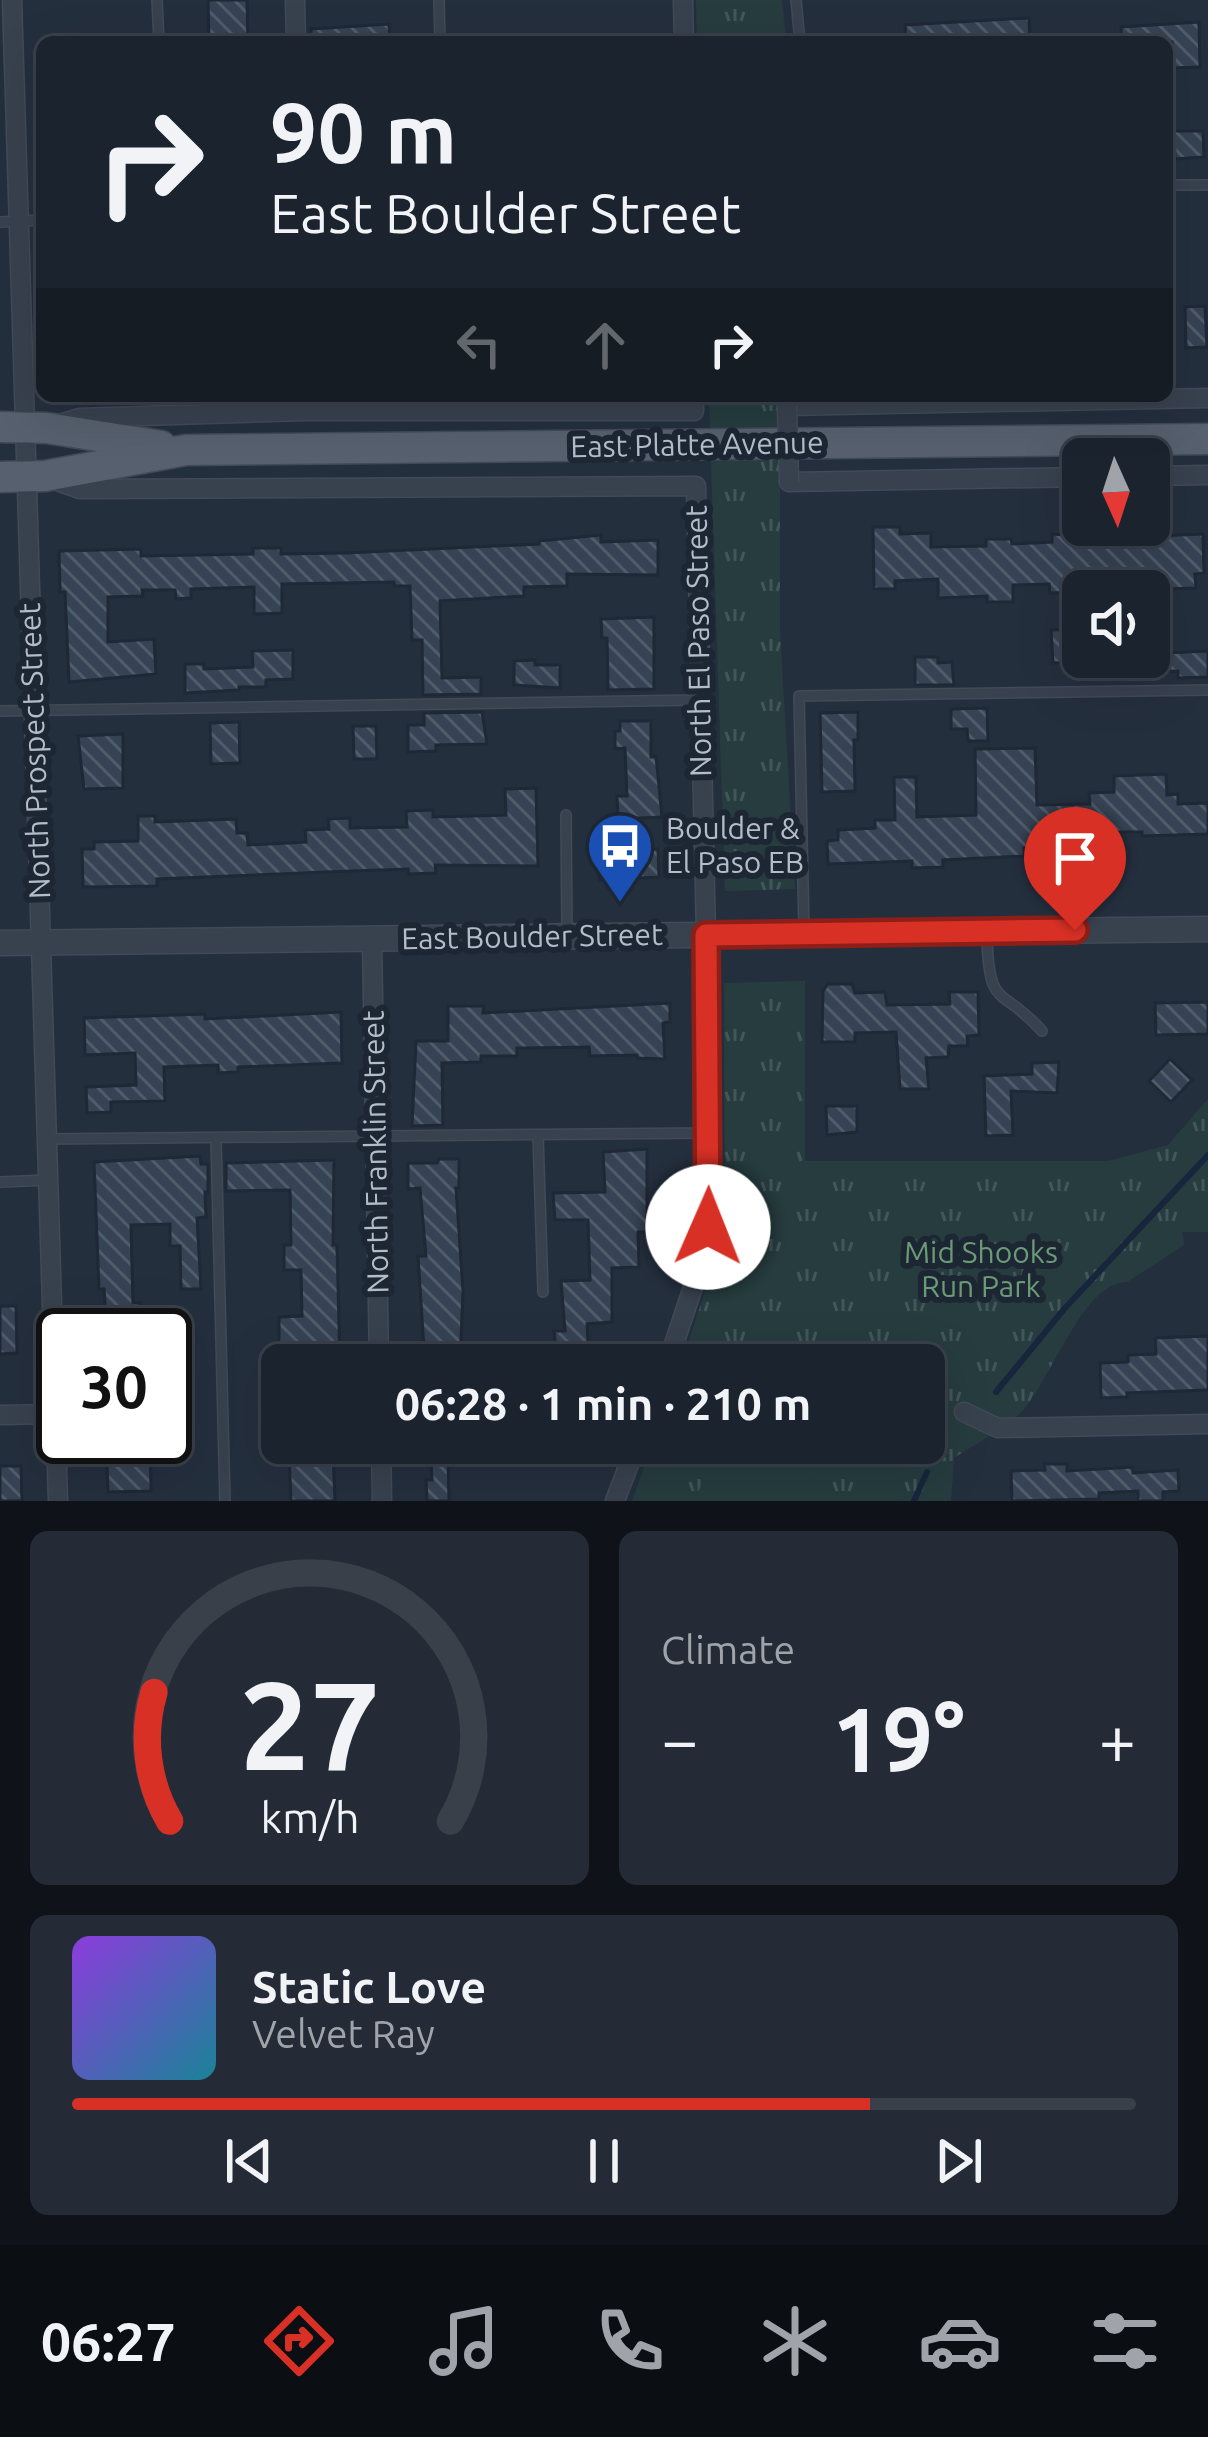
<!DOCTYPE html>
<html lang="en">
<head>
<meta charset="utf-8">
<style>
	:root { --surface:#1b232e; --page:#242b36; --text:#f1f3f6; --muted:#a0a4aa; --line:#39404a; --accent:#d93025 }
	body { margin:0; font-family:Ubuntu,sans-serif; background:var(--page); color:var(--text); height:100vh; display:flex; flex-direction:column; font-size:45px; white-space:nowrap }
	* { box-sizing:border-box; margin:0 }
	p { font-size:39px; color:var(--muted) }
	.icon { flex:none; width:66px; height:66px; fill:none; stroke:currentColor; stroke-width:2; stroke-linecap:round; stroke-linejoin:round }
	.map { position:relative; height:1501px; overflow:hidden }
	.details { display:flex; flex-direction:column; gap:30px; padding:30px; background:#0f1319; flex:1 }
	.details>* { flex:none }
	.banner { position:absolute; left:36px; top:36px; width:1137px; height:366px; border-radius:18px; box-shadow:0 12px 48px #0002,0 0 0 3px var(--line); background:#1b232e; color:var(--text); overflow:hidden }
	.needle { width:78px; rotate:177deg }
	.tools { position:absolute; left:1062px; top:438px; display:grid; gap:24px }
	.tools a { display:grid; place-items:center; width:108px; height:108px; border-radius:18px; background:var(--surface); box-shadow:0 12px 48px #0002,0 0 0 3px var(--line); font-size:60px }
	.speed { position:absolute; left:36px; top:1308px; display:flex; gap:24px; font-size:60px; font-weight:700; text-align:center }
	.speed>* { display:grid; place-content:center; width:156px; height:156px; border-radius:50%; background:var(--surface); box-shadow:0 12px 48px #0002,0 0 0 3px var(--line); line-height:1 }
	.speed .limit { border:6px solid #111; border-radius:18px; background:#fff; color:#111 }
	.pin { position:absolute; display:grid; place-items:center; width:102px; height:102px; color:#fff; margin:-123px -51px; border-radius:50% 50% 50% 0; rotate:-45deg; box-shadow:0 0 12px #0007 }
	.pin .icon { rotate:45deg }
	.me { position:absolute; width:132px; margin:-66px; rotate:1deg; stroke-linejoin:round; filter:drop-shadow(0 0 9px #0008) }
	.turn { display:flex; align-items:center; gap:42px; height:252px; padding:0 36px; font-size:54px }
	.turn .icon { width:156px; height:156px; stroke-width:2.5 }
	.turn b { display:block; font-size:84px; line-height:102px }
	.lanes { display:flex; align-items:center; height:114px; padding:0 36px; background:#0003; justify-content:center; gap:60px; direction:ltr }
	.lanes .off { opacity:.35 }
	.big { font-size:90px; font-weight:700; line-height:1.1 }
	.details .card { flex:1; display:flex; flex-direction:column; justify-content:center; gap:18px; min-width:0; padding:0 42px; border-radius:18px; background:var(--page) }
	.details .dial { align-items:center; gap:0 }
	.dial svg { height:312px; overflow:visible; fill:none; stroke:var(--line); stroke-width:7; stroke-linecap:round; text-anchor:middle }
	.dial text { fill:var(--text); stroke:none }
	.song { display:flex; align-items:center; gap:36px }
	.cover { width:144px; height:144px; border-radius:18px; background:linear-gradient(135deg,hsl(270 70% 55%),hsl(190 70% 35%)) }
	.played { height:12px; border-radius:6px; background:linear-gradient(90deg,var(--accent) 75%,var(--line) 75%) }
	.keys { display:flex; justify-content:space-around; direction:ltr }
	.heat { display:flex; justify-content:space-between; align-items:center; font-size:66px; direction:ltr }
	.details .tiles { flex:1; display:grid; gap:30px; grid-template-columns:1fr 1fr }
	.card:last-child { grid-column:span 2 }
	.trip { position:absolute; left:261px; top:1344px; width:684px; height:120px; border-radius:18px; background:var(--surface); box-shadow:0 12px 48px #0002,0 0 0 3px var(--line); font-weight:700; line-height:120px; text-align:center }
	.tabs { display:flex; height:192px; justify-content:space-around; align-items:center; background:#0b0e12; color:var(--muted) }
	.tabs .icon { width:84px; height:84px }
	.tabs .active { color:var(--accent) }
	.tabs b { font-size:54px; color:var(--text) }
	.map>svg:first-child { display:block }
	.grass { fill:url(#grass-tufts) }
	.pitch { fill:#263c3f }
	.lines { fill:none; stroke-linecap:round; stroke-linejoin:round }
	.stream { stroke:#17263c; stroke-width:6 }
	.building { fill:url(#building-back-hatch); stroke:#1f2835; stroke-width:3 }
	.service-casing { stroke:#414a57; stroke-width:12 }
	.minor-casing { stroke:#414a57; stroke-width:21 }
	.tertiary-casing { stroke:#414a57; stroke-width:27 }
	.primary-casing { stroke:#414a57; stroke-width:33 }
	.service { stroke:#38414e; stroke-width:9 }
	.minor { stroke:#38414e; stroke-width:18 }
	.tertiary { stroke:#38414e; stroke-width:24 }
	.primary { stroke:#56606e; stroke-width:30 }
	.minor-bridge-casing { stroke:#414a57; stroke-width:21; stroke-linecap:butt }
	.minor-bridge { stroke:#38414e; stroke-width:18 }
	.route-casing { stroke:#8d1f18; stroke-width:30 }
	.route { stroke:#d93025; stroke-width:21 }
	.labels { text-anchor:middle; stroke-width:12; stroke-linejoin:round; paint-order:stroke }
	.street-label { font-size:30px; fill:#b4bcc9; stroke:#1d2633 }
	.poi-label { font-size:30px; fill:#b4bcc9; stroke:#1d2633; text-anchor:start }
	.park-label { font-size:30px; fill:#6b9a76; stroke:#1d2633 }
</style>
</head>
<body>
<div class="map">
<svg width="1208" height="1501" viewBox="0 0 1208 1501">
	<defs>
		<pattern id="grass-tufts" width="24" height="20" patternUnits="userSpaceOnUse" patternTransform="scale(3)"><rect width="24" height="20" fill="#263c3f"/><path d="M3 7l-1-3M5 7V3M7 7l1-3M15 17l-1-3M17 17v-4M19 17l1-3" fill="none" stroke="#435659"/></pattern>
		<pattern id="building-back-hatch" width="6" height="6" patternUnits="userSpaceOnUse" patternTransform="scale(3)"><rect width="6" height="6" fill="#364354"/><path d="M-1 5l2 2M0 0l6 6M5-1l2 2" fill="none" stroke="#515c6b"/></pattern>
	</defs>
	<rect width="100%" height="100%" fill="#242f3e"/>
	<g class="grass">
		<path d="M696,0H782L786,42H697Z"/>
		<path d="M709,396H780V632L795,889L725,891Z"/>
		<path d="M805,981V1161H1108L1168,1145L1208,1099V1232H1182L1184,1245L1127,1282C1080,1282 1050,1388 1017,1416C999,1432 975,1444 954,1458L951,1501H632L653,1443H924V1365H681L714,1264L725,1201L724,983Z"/>
	</g>
	<path class="pitch" d="M723,1445L767,1469L773,1458L821,1483L811,1501H693Z"/>
	<g class="lines">
		<g class="stream">
			<path d="M996,1392L1065,1308L1208,1155"/>
			<path d="M914,1501L927,1472"/>
		</g>
	</g>
	<g class="building">
		<path d="M208,0H247L248,42H209Z"/>
		<path d="M1029,18L1030,42H906L905,25Z"/>
		<path d="M1199,22L1200,67L1172,68V42H1122L1121,27Z"/>
		<path d="M389,24L390,42H312L311,29Z"/>
		<path d="M1174,131H1203L1204,157L1175,159Z"/>
		<path d="M1205,306L1207,347L1186,348L1185,307Z"/>
		<path d="M873,527H900V534L931,533V547L986,546V539H1011L1012,544L1052,542V534L1104,538L1203,534L1204,573L1195,574L1196,588L1050,593L1049,584L1013,585V602H987V596L938,598V579L895,581V589H874Z"/>
		<path d="M601,535V542L658,540V575L567,574V586L524,587V596L440,601L442,678L481,677V694L423,695L422,640H412L410,586H394V582L282,584V613L254,614V587L191,589V598L176,599L175,590H142L143,596L108,597V642L154,639L156,674L69,682L65,592H60L59,551L141,549V556L253,554V548H281V554L346,553L539,544V541Z"/>
		<path d="M654,617V689L608,690L607,638H602L601,619Z"/>
		<path d="M1075,629L1076,662L1053,663L1051,630Z"/>
		<path d="M1149,644H1166L1167,653L1208,651V677L1178,678V671L1149,672Z"/>
		<path d="M293,650V679L266,680V687H239V690L185,693V664H204V669L253,667L252,651Z"/>
		<path d="M915,657H938V663L952,662L954,685H915Z"/>
		<path d="M535,660V665H560V688L514,685V661Z"/>
		<path d="M987,708L988,741H968L967,729H951V709Z"/>
		<path d="M482,712L487,744L436,745V751L408,752V725H424V713Z"/>
		<path d="M858,712V740H854L855,791L822,792L820,713Z"/>
		<path d="M620,721H651V757L656,756L662,817L618,819L617,796H627L625,748L615,749V731H620Z"/>
		<path d="M239,722L240,763L211,764L210,723Z"/>
		<path d="M353,726H376L377,759H354Z"/>
		<path d="M123,734V788L84,789L78,736Z"/>
		<path d="M1035,748L1037,805L1090,804L1089,793L1114,792V776L1166,774L1167,795L1178,794V804L1208,803V834L1142,836V832H1108V842L1024,848V856L943,860V867L912,868V861L828,864L827,841L838,840V830L875,828V820H895L894,777H916L917,817L976,815L975,749Z"/>
		<path d="M536,788L538,866L435,865L436,873L409,874L408,869L351,871L157,879V886L83,887L82,849H94V842L138,841V816H155V822L236,819L237,833H247L248,845L306,842L305,830L329,829L328,819L350,818V828L407,827L406,811L433,810V817L506,815L505,789Z"/>
		<path d="M598,842H621V851L658,849L659,877L599,880Z"/>
		<path d="M828,984H852L855,993L885,992L887,1005L950,1004L949,992H978L979,1035L967,1036L968,1046H949L948,1057L926,1058L929,1089H900L896,1032L855,1033V1042H822L823,991Z"/>
		<path d="M1208,1002V1034L1156,1035L1155,1003Z"/>
		<path d="M670,1003V1022L663,1023L665,1059L637,1058V1055L590,1056L589,1047L525,1048H517V1056H481V1062L442,1063L443,1125L412,1126L416,1041H448V1006H484L483,1013Z"/>
		<path d="M341,1012L342,1063L238,1067V1072L218,1073V1065L164,1067L165,1101L111,1102V1112L87,1113L86,1087L136,1085L135,1053L85,1055L84,1018L205,1014V1019Z"/>
		<path d="M1170,1059L1192,1080L1171,1102L1149,1081Z"/>
		<path d="M1059,1062L1057,1093L1011,1091L1013,1135L986,1136L984,1076L1032,1074V1063Z"/>
		<path d="M826,1106H857V1132L827,1135Z"/>
		<path d="M647,1149V1232H638L639,1267L612,1268V1322L587,1324L589,1358L557,1360L554,1331H565L561,1281L590,1280L588,1220H555L553,1193L605,1192L603,1152Z"/>
		<path d="M200,1156L201,1164H208V1192H205L206,1217L197,1218L201,1289H181L180,1246H170V1224L131,1225L133,1303H141L142,1317L187,1315L185,1385L165,1386V1335H107L104,1289H99L94,1162Z"/>
		<path d="M439,1159H459V1188H456L463,1291L460,1365H425L418,1256H426L420,1188L408,1189V1163H437Z"/>
		<path d="M334,1160L333,1245H337L340,1365H297V1344L279,1345V1317L302,1316L301,1270H284V1245H291L290,1190L226,1191V1163Z"/>
		<path d="M0,1306H16L17,1353L0,1354Z"/>
		<path d="M1208,1336V1390L1127,1393V1397L1101,1398L1100,1363L1128,1362V1355L1156,1354L1155,1338Z"/>
		<path d="M106,1437H150L151,1491L108,1492Z"/>
		<path d="M430,1443H462L463,1458L448,1459L449,1501H427L426,1480H432Z"/>
		<path d="M333,1454L335,1501H291L289,1455Z"/>
		<path d="M1044,1464H1067V1471L1133,1467V1473L1178,1470L1179,1491L1163,1492V1501H1138V1491L1099,1493V1499L1012,1501L1011,1471L1045,1470Z"/>
		<path d="M0,1466H21L22,1501H0Z"/>
	</g>
	<g class="lines">
		<g class="service-casing">
			<g id="service">
				<path d="M157,0L159,42"/>
				<path d="M439,0L440,42"/>
				<path d="M796,0L800,42"/>
				<path d="M1167,185H1208"/>
				<path d="M0,222L42,220"/>
				<path d="M0,711L699,700"/>
				<path d="M566,815L567,932"/>
				<path d="M804,930L799,696L1208,690"/>
				<path d="M987,937C989,1011 1001,985 1042,1031"/>
				<path d="M538,1135L543,1292"/>
				<path d="M48,1139L708,1133"/>
				<path d="M216,1139L225,1501"/>
				<path d="M0,1182L49,1180"/>
			</g>
		</g>
		<g class="minor-casing">
			<g id="minor">
				<path d="M12,0L58,1501"/>
				<path d="M295,0L296,42"/>
				<path d="M683,0L684,42"/>
				<path d="M787,406L1208,398"/>
				<path d="M57,425L79,418L306,411H694V396"/>
				<path d="M1149,476L1208,475"/>
				<path d="M52,479L80,489L696,486L707,981L708,1227L701,1263L667,1365"/>
				<path d="M789,482L1083,477"/>
				<path d="M372,939L379,1365"/>
				<path d="M964,1412L998,1428L1208,1424"/>
				<path d="M0,1415L55,1414"/>
				<path d="M381,1443L382,1501"/>
				<path d="M615,1501L637,1443"/>
			</g>
		</g>
		<g class="tertiary-casing">
			<path id="tertiary" d="M0,943L1208,929"/>
		</g>
		<g class="primary-casing">
			<g id="primary">
				<path d="M0,427L47,428L161,446"/>
				<path d="M0,477L45,476L186,450L1208,439"/>
			</g>
		</g>
		<use href="#service" class="service"/>
		<use href="#minor" class="minor"/>
		<use href="#tertiary" class="tertiary"/>
		<use href="#primary" class="primary"/>
		<g class="minor-bridge-casing">
			<path id="minor-bridge" d="M787,406L789,482"/>
		</g>
		<use href="#minor-bridge" class="minor-bridge"/>
	</g>
	<g class="lines">
		<g class="route-casing">
			<path id="route" d="M708,1227L706,935L1075,930"/>
		</g>
		<use href="#route" class="route"/>
	</g>
	<defs>
		<g id="bus-pin" transform="scale(3.45)"><path d="M0 17L-7.5 6A9.5 9.5 0 1 1 7.5 6Z" fill="#1a4fb4" stroke="#1d2633"/><path d="M-5-6H5V4H4V6H2V4H-2V6H-4V4H-5ZM-3.5-4V0h7V-4ZM-3.5 1.2v1.5H-2V1.2ZM2 1.2v1.5H3.5V1.2Z" fill="#fff"/></g>
	</defs>
	<g fill-rule="evenodd">
		<use href="#bus-pin" x="620" y="846"/>
	</g>
	<g class="labels">
		<g class="street-label">
			<text transform="translate(697 445) rotate(-1)" y="10">East Platte Avenue</text>
			<text transform="translate(699 641) rotate(-91)" y="10">North El Paso Street</text>
			<text transform="translate(35 751) rotate(-92)" y="10">North Prospect Street</text>
			<text transform="translate(532 937) rotate(-1)" y="10">East Boulder Street</text>
			<text transform="translate(376 1152) rotate(-91)" y="10">North Franklin Street</text>
		</g>
		<g class="poi-label">
			<text x="666" y="839">Boulder &amp;<tspan x="666" dy="34">El Paso EB</tspan></text>
		</g>
		<g class="park-label">
			<text x="981" y="1263">Mid Shooks<tspan x="981" dy="34">Run Park</tspan></text>
		</g>
	</g>
</svg>
<div class="tools">
<a><svg class="needle" viewBox="-14 -14 28 28"><path d="M0-13l5 13h-10z" fill="#e53935"/><path d="M0 13l5-13h-10z" fill="#a0a4aa"/></svg></a>
<a><svg class="icon" aria-label="sound" viewBox="0 0 24 24"><path d="M4 9h4l5-4v14l-5-4H4zM17 9q2 3 0 6"/></svg></a>
</div>
<div class="speed"><div class="limit">30</div></div>
<div class="pin" style="left:1075px;top:930px;background:#d93025"><svg class="icon" aria-label="arrive" viewBox="0 0 24 24"><path d="M6 21V4h12l-3 4 3 4H6"/></svg></div>
<svg class="me" style="left:708px;top:1227px" viewBox="-20 -20 40 40"><circle r="19" fill="#fff"/><path d="M0-13L10 11 0 6-10 11z" fill="#d93025"/></svg>
<div class="trip">06:28 · 1 min · 210 m</div>
<div class="banner">
<div class="turn"><svg class="icon" aria-label="right" viewBox="0 0 24 24"><path d="M7 20v-9h11M14 6l5 5-5 5"/></svg><div><b>90 m</b>East Boulder Street</div></div>
<div class="lanes"><svg class="icon off" aria-label="left" viewBox="0 0 24 24"><path d="M17 20v-9H6M10 6l-5 5 5 5"/></svg><svg class="icon off" aria-label="ahead" viewBox="0 0 24 24"><path d="M12 20V5M6 11l6-6 6 6"/></svg><svg class="icon" aria-label="right" viewBox="0 0 24 24"><path d="M7 20v-9h11M14 6l5 5-5 5"/></svg></div>
</div>
</div>
<section class="details">
<div class="tiles">
<div class="card dial"><svg viewBox="0 0 100 80">
<path d="M14 69A42 42 0 1 1 86 69"/>
<path d="M14 69A42 42 0 0 1 10 36" stroke="#d93025"/>
<text x="50" y="56" font-size="32" font-weight="700">27</text>
<text x="50" y="72" font-size="11">km/h</text>
</svg></div>
<div class="card"><p>Climate</p>
<div class="heat"><a>−</a><b class="big">19°</b><a>+</a></div>
</div>
<div class="card">
<div class="song"><i class="cover"></i><div><b>Static Love</b><p>Velvet Ray</p></div></div>
<div class="played"></div>
<div class="keys"><svg class="icon" aria-label="previous" viewBox="0 0 24 24"><path d="M18 5L8 12l10 7zM5 5v14"/></svg><svg class="icon" aria-label="pause" viewBox="0 0 24 24"><path d="M8 5v14M16 5v14"/></svg><svg class="icon" aria-label="next" viewBox="0 0 24 24"><path d="M6 5l10 7-10 7zM19 5v14"/></svg></div>
</div>
</div>
</section>
<nav class="tabs">
<b>06:27</b>
<svg class="icon active" aria-label="directions" viewBox="0 0 24 24"><path d="M12 3l9 9-9 9-9-9zM9 14v-3h6M13 9l2 2-2 2"/></svg>
<svg class="icon" aria-label="music" viewBox="0 0 24 24"><path d="M9 18V5l10-2v13"/><circle cx="6" cy="18" r="3"/><circle cx="16" cy="16" r="3"/></svg>
<svg class="icon" aria-label="phone" viewBox="0 0 24 24"><path d="M5 4h4l2 5-3 2q2 4 5 5l2-3 5 2v4C11 20 4 13 5 4z"/></svg>
<svg class="icon" aria-label="climate" viewBox="0 0 24 24"><path d="M12 3v18M4 7l16 10M4 17L20 7"/></svg>
<svg class="icon" aria-label="car" viewBox="0 0 24 24"><path d="M5 17H2v-5l4-1 3-4h7l3 4 3 1v5h-3M9 17h6M6 11h13"/><circle cx="7" cy="17" r="2"/><circle cx="17" cy="17" r="2"/></svg>
<svg class="icon" aria-label="filters" viewBox="0 0 24 24"><path d="M4 7h16M4 17h16"/><circle cx="9" cy="7" r="2"/><circle cx="15" cy="17" r="2"/></svg>
</nav>
</body>
</html>
